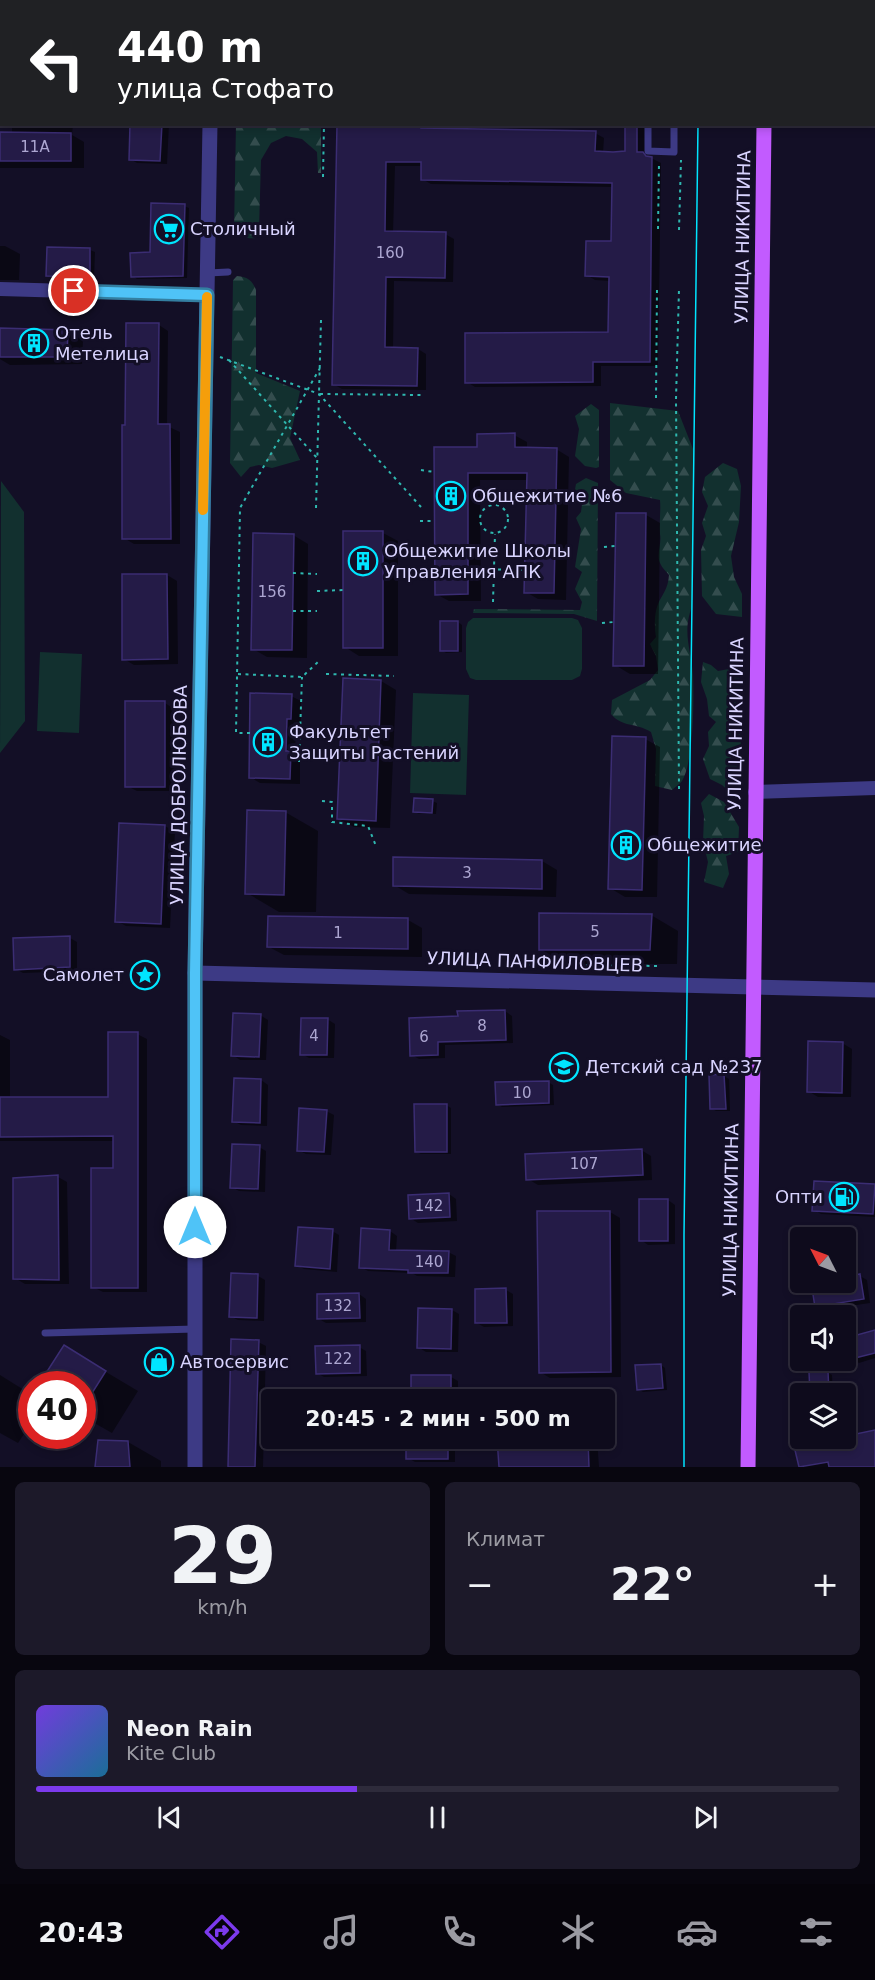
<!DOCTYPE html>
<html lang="ru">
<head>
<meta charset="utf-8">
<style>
	:root { --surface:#0e0b1c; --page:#1c1929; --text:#f1f3f6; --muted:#9b9ba3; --line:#2e2b3b; --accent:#7c3aed }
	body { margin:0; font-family:"DejaVu Sans",sans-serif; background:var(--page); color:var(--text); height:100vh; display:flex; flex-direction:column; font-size:22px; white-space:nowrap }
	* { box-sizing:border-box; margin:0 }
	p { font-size:20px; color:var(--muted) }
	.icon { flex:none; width:33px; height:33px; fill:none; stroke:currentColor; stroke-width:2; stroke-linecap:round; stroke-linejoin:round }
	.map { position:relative; height:1467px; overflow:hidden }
	.sheet { display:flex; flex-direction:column; gap:15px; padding:15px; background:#08060f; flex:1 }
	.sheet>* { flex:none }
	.hud { position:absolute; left:0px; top:0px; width:876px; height:126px; box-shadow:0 3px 9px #0003,0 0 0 2px var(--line); background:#202124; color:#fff; overflow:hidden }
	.needle { width:39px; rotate:312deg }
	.buttons { position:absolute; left:790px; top:1227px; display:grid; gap:12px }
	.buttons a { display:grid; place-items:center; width:66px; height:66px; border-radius:6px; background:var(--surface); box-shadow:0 3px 9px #0003,0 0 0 2px var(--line); font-size:30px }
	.speed { position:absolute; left:18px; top:1371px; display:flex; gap:12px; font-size:30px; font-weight:700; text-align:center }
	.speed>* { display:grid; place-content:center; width:78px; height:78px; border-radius:50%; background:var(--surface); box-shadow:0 3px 9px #0003,0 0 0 2px var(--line); line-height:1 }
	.speed .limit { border:9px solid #d22; background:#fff; color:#111 }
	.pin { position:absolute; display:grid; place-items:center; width:51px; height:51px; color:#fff; margin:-26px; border:3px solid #fff; border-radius:50%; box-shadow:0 2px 6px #0007 }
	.me { position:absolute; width:66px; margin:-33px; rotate:0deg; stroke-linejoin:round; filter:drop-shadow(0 0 4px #0008) }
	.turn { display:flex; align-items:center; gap:21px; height:126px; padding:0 18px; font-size:27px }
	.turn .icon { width:78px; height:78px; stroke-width:2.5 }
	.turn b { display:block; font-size:42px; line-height:51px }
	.big { font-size:45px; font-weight:600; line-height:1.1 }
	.sheet .card { flex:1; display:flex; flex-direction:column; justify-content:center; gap:9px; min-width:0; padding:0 21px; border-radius:9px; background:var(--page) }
	.sheet .dial { align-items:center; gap:0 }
	.dial b { font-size:78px; line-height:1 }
	.song { display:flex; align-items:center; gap:18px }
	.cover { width:72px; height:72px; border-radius:9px; background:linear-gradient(135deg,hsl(260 70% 55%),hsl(200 70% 35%)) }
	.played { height:6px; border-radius:3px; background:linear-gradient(90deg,var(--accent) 40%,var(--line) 40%) }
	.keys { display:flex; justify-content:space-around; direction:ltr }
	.heat { display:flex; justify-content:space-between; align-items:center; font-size:33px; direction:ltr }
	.sheet .tiles { flex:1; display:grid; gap:15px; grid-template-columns:1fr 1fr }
	.card:last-child { grid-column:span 2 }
	.trip { position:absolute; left:261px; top:1389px; width:354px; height:60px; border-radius:6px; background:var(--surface); box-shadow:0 3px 9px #0003,0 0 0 2px var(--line); font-weight:600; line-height:60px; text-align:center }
	.dock { display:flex; height:96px; justify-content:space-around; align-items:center; background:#06040b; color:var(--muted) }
	.dock .icon { width:42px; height:42px }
	.dock .active { color:var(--accent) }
	.dock b { font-size:27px; color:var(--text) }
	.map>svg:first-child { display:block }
	.forest { fill:url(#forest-firs) }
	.garden { fill:#12302f }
	.shadow { fill:#0007 }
	.building { fill:#241b47; stroke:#3b2d73; stroke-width:1.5 }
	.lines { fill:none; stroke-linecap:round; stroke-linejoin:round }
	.path { stroke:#2fb8b0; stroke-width:2; stroke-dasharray:3 4.5; stroke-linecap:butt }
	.service { stroke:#3d3a85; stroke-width:7 }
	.minor { stroke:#3d3a85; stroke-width:14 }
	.tertiary { stroke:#3d3a85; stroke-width:15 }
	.primary { stroke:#c25bff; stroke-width:15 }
	.tram { stroke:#00e5ff; stroke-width:1.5 }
	.route-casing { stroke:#337fa1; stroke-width:15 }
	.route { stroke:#4fc3f7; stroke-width:10 }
	.slow { stroke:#f59e0b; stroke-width:10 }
	.labels { text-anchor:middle; stroke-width:6; stroke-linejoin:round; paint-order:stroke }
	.number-label { font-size:15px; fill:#aca6d1 }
	.poi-label { font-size:18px; fill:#d9d4ff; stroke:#130f26; text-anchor:start }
	.street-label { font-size:18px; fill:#d9d4ff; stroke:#130f26 }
</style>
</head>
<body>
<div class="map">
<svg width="875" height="1467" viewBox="0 0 875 1467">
	<defs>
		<pattern id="forest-firs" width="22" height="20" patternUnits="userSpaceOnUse" patternTransform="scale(1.5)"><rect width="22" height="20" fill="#12302f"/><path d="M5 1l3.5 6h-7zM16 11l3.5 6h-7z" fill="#344d4e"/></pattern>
	</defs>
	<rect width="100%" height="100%" fill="#130f26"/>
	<g class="forest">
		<path d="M236,125H321V173H318L317,152L302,139L286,136L271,143L261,160L259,230L256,238C247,239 241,237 234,230Z"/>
		<path d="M237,276C248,277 252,280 256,290V373L300,391L290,438L300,460L272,468L259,465L250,467L241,477L230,463L233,280Z"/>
		<path d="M610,403L678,411L693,449L692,606C682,634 691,648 693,675C694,698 694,761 682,781C680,784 675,787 672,790L655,786L656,749L651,732C635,722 623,728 611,714L612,700L650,680L658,670L656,656L650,644L656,637C654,625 654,609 661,598C666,589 668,586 669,575C666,571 662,568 660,563C656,554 662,544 660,534C659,523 661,512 660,500L626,493L610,480Z"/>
		<path d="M591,404L599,410V467L596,468L585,466L575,456L579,429L575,416Z"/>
		<path d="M723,463L737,469L741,486L739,522L731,556L734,577L742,594V617L716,614L702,596L701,550L706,536L702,523L708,506L702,492L705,477Z"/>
		<path d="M586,478L598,483L597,621L574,614L473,613L474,609L580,610L582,602L575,589L582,572L575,567L581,529L576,518L581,512L582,504L574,495L576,484Z"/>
		<path d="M703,662L711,665L718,671L729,669L739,676L742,698L739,722L741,746L739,785L731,793L722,785L710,779L703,759L709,746L708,732L716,722L709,716L707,699L701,682Z"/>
		<path d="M709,794L724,802L739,827L738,852L726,856L729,874L723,888L704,882L708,862L703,842L704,816L701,803Z"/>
	</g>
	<g class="garden">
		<path d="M1,481L24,512L25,721L0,753Z"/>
		<path d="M473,618H572L578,620L582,628V669L580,676L572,680H476L470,678L466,669V628L468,622Z"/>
		<path d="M40,652L82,654L79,733L37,731Z"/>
		<path d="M413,693L469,695L466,795L410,793Z"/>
	</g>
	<g class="shadow">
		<rect x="0" y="20" width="2" height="34"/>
		<path d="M12,124H73L72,135L84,142V168H0V134H12Z"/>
		<path d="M131,124H169L167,164L137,163L130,159Z"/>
		<path d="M339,124H423L429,130L595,133L604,138L603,153L627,152V124H646L645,155L661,163L658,366H601V386L475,387L467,382L610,333V281L595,280L587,275L613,243L614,187L431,184L422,179V166H395L393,233L445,234L454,239L453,282L394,281L393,349H418L426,354V390L342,389L333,384Z"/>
		<path d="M184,206L189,208L187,278L137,279L133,276L152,254Z"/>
		<path d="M0,246H5L20,254L19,280H0Z"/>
		<path d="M90,250L95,252L94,279L52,278L47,275Z"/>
		<path d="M159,325L168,331L167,426L180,432V544H134L124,538L126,426Z"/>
		<path d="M0,330L68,332L83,340L82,364L10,365L0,359Z"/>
		<path d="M514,435L527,442V449H556L569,457L566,600L538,599L526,592L528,480H480L481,601H449L436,594L435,449L479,448Z"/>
		<path d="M646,515L660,523L658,674H630L615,665Z"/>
		<path d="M383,533L398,541V656H359L345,647Z"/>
		<path d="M293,535L308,544L307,658L267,657L253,649Z"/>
		<path d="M167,575L177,581L178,664L134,665L124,659Z"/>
		<path d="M458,622L462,625V652L446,653L442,650Z"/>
		<path d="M344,680L381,681L396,690L390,828L354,827L339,819Z"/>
		<path d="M291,696L301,701V724H296L295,755L300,758V784L260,783L250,777Z"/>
		<path d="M165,703L174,709V791H137L127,786Z"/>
		<path d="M645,739L660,747L657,897H625L610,888Z"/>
		<path d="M432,801L437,803L436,814H419L414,811Z"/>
		<path d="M285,812L318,831L316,912H279L247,893Z"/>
		<path d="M165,826L175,832L170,928L126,926L117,921Z"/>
		<path d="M542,861L557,870L556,897L409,894L394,885Z"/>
		<path d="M651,915L678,931L677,964H567L540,949Z"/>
		<path d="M408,920L422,928V957L284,955L269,947Z"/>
		<path d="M70,938L77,942V971L23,973L16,969Z"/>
		<path d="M505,1011L512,1016L513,1043L445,1045V1058L419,1059L412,1055L459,1018Z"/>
		<path d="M260,1015L268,1020L266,1060H240L233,1055Z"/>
		<path d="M327,1019L335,1024L334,1058H309L302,1054Z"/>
		<path d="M137,1034L147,1039V1292H103L93,1287L115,1169V1141H0V1035L10,1040V1098H110Z"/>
		<path d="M842,1043L852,1049L851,1097H818L808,1091Z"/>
		<path d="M724,1076L729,1079L730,1111H716L711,1108Z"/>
		<path d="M261,1080L268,1085L267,1126L241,1125L233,1121Z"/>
		<path d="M548,1082L553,1085L554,1105L502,1107L497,1104Z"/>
		<path d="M446,1105L451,1108V1154H421L416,1152Z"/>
		<path d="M326,1111L334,1115L331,1155L306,1154L298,1150Z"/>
		<path d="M259,1147L266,1151L265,1192L239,1191L232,1187Z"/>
		<path d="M641,1150L651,1156L652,1180L538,1185L528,1179Z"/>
		<path d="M58,1177L67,1182L69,1284H25L15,1278Z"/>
		<path d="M875,1186V1217L821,1214L814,1210Z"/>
		<path d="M449,1194L456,1199L457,1221L418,1223L410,1218Z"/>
		<path d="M668,1200L675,1205V1244L648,1245L641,1240Z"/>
		<path d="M610,1212L620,1218L621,1377L550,1378L540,1372Z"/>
		<path d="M332,1231L339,1235L337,1272L304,1269L297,1265Z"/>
		<path d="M390,1231L397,1236L396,1251L448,1252L456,1256L455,1277L417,1276L412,1273L368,1271L361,1267Z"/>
		<path d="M232,1275L258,1276L265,1280L264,1321L238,1320L230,1316Z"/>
		<path d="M860,1276L867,1280L870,1303L823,1310L816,1306L846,1282V1278Z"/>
		<path d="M506,1290L513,1294V1326L484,1327L477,1323Z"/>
		<path d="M359,1294L366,1299V1322L326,1323L319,1319Z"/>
		<path d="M452,1310L459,1314L458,1352H426L418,1347Z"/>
		<path d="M875,1332V1358L859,1363L852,1358Z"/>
		<path d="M258,1342L266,1346L263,1467H229Z"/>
		<path d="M64,1347L138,1391L112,1433L82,1416V1384H41Z"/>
		<path d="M359,1347L366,1351L367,1376L324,1377L317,1373Z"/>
		<path d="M661,1365L665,1368L667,1390L643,1392L638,1389Z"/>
		<path d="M827,1372L832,1375L833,1394H812Z"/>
		<path d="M0,1375L32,1395V1422L18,1443L0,1433Z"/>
		<path d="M451,1377L458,1381V1400H413Z"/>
		<path d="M296,1394L326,1396L332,1400H296Z"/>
		<path d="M357,1395H382L389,1400H357Z"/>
		<path d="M875,1432V1467H800L796,1447Z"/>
		<path d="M300,1438H331V1441Z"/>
		<path d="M408,1438H455V1462H415L408,1458Z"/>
		<path d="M499,1438H597L599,1467H501Z"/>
		<path d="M128,1442L161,1461V1467H96Z"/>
	</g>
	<g class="building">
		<path d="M130,124H162L160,161L129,160Z"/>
		<path d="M337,124H421V128L596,131L595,151L613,152L625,151V124H637V152H643L646,156L652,157L650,362H593V382L465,383V333L608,332L609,277L585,276L586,241H611L612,183L421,180V162H386L385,231L446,232L445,278L386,277L385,347L418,348L417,386L332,385Z"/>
		<path d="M0,132L71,133V161H0Z"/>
		<path d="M151,203L185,204L183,276L131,277L130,253L150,252Z"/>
		<path d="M47,247L90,248V277L46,276Z"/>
		<path d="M126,323H159L158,424H170L171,539H122V425H125Z"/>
		<path d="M0,328L68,330L67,357H0Z"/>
		<path d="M515,433V447L557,448L554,593H524L527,473H468V594L435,595L434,447H477V434Z"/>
		<path d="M616,513H646L644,666H613Z"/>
		<rect x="343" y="531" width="40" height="117"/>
		<path d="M253,533L294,534L292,650H251Z"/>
		<path d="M122,574H167L168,659L122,660Z"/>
		<rect x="440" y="621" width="18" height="30"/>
		<path d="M343,678L381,680L376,821L337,819Z"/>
		<path d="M250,693L292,694L291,719H287L286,751H291L290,779L249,778Z"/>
		<rect x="125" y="701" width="40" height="86"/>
		<path d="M612,736L646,737L642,890L608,889Z"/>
		<path d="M414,798L433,799L432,813L413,812Z"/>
		<path d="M247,810L286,811L284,895L245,894Z"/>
		<path d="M119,823L165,825L161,924L115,922Z"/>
		<path d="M393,857L542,860V889L393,886Z"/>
		<path d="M539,913L652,914L650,950H539Z"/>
		<path d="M268,916L408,918V949L267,947Z"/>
		<path d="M70,936V967L14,970L13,938Z"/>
		<path d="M505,1010L506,1040L438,1042V1055L410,1056L409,1018L458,1016L457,1011Z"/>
		<path d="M233,1013L261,1014L259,1057L231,1056Z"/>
		<path d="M301,1018H328L327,1055H300Z"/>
		<path d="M108,1032H138V1288H91V1168H113V1136L0,1137V1097H108Z"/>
		<path d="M808,1041L843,1042L842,1093L807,1092Z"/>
		<path d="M724,1074L726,1109H710L709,1075Z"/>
		<path d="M234,1078L261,1079L260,1123L232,1122Z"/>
		<path d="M549,1081V1103L496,1105L495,1082Z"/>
		<path d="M414,1104H447V1152H415Z"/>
		<path d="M299,1108L327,1110L324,1152L297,1151Z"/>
		<path d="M232,1144L260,1145L258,1189L230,1188Z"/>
		<path d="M642,1149L643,1175L526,1180L525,1154Z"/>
		<path d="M58,1175L59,1280L13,1279V1178Z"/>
		<path d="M814,1181L875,1184L873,1214L812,1211Z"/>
		<path d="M449,1193L450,1217L409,1219L408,1195Z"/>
		<rect x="639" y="1199" width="29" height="42"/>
		<path d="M537,1211H610L611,1372L539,1373Z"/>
		<path d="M298,1227L333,1229L330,1269L295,1266Z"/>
		<path d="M361,1228L390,1230L389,1250L449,1251L448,1273H408V1270L359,1268Z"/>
		<path d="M231,1273L258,1274L257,1318L229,1317Z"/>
		<path d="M860,1274L864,1299L815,1307L811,1282H846V1277Z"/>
		<path d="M506,1288L507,1323H475V1289Z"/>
		<path d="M359,1293L360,1318L317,1319V1294Z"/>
		<path d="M418,1308L452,1309L451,1349L417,1348Z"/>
		<path d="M875,1330V1353L851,1359L846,1338Z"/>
		<path d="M231,1339L259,1340L255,1467H228Z"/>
		<path d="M64,1345L106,1371L82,1409V1384H39Z"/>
		<path d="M360,1345V1373L316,1374L315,1346Z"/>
		<path d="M661,1364L663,1388L637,1390L635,1365Z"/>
		<path d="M828,1371L829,1394H810L809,1372Z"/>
		<rect x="411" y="1375" width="40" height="25"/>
		<path d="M875,1430V1467H829L828,1462L799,1467L794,1446L833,1438H846V1436Z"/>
		<rect x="406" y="1438" width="42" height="21"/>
		<path d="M497,1438H588L589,1467H499Z"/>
		<path d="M98,1440L128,1441L130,1467H95Z"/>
	</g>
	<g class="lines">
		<g class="path">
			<path d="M237,0L322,2"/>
			<path d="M658,2V0"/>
			<path d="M685,2V0"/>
			<path d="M323,177L324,124"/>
			<path d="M658,229L659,163"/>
			<path d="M679,230L681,160"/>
			<path d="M321,320L319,394L422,395"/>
			<path d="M220,357L319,394L421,507"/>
			<path d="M229,360L317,458"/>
			<path d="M656,398L657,288"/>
			<path d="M421,470L434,472"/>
			<circle cx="494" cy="519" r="14"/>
			<path d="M316,508L319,394"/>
			<path d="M420,521H434"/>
			<path d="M604,547L615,546"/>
			<path d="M419,569L435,570"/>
			<path d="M468,569L525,570"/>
			<path d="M293,573L317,574"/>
			<path d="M317,591L343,590"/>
			<path d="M493,602L495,534"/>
			<path d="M293,611H317"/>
			<path d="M602,623L614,622"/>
			<path d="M238,674L302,677L318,662"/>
			<path d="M326,674L394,676"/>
			<path d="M250,733H236L240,508L320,368"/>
			<path d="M299,762L302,677"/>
			<path d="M679,789L676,399L679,289"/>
			<path d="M322,801L332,802V822L368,826L376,846"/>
			<path d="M474,964L661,966"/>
		</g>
		<g class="service">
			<path d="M648,124V151L674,152V124"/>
			<path d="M208,273L228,272"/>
			<path d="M45,1333L195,1329"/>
		</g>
		<g class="minor">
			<path d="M55,0L57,2"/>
			<path d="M874,10H875"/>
			<path d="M0,289L207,295"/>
			<path d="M755,792L875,788"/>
		</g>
		<g class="tertiary">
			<path d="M211,0V2"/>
			<path d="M195,973L875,990"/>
			<path d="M195,1467V973L210,124"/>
		</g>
		<g class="primary">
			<path d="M766,2V0"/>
			<path d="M748,1467L764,124"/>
		</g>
		<g class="tram">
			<path d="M691,2V0"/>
			<path d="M700,2V0"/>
			<path d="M684,1467V1235L698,124"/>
		</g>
	</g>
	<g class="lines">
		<g class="route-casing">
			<path id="route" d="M74,291L207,295L195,973V1227"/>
		</g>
		<use href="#route" class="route"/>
		<path class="slow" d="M203,510L207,297"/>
	</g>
	<defs>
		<g id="supermarket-ring" transform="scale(1.5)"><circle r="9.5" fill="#130f26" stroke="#00e5ff" stroke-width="1.5"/><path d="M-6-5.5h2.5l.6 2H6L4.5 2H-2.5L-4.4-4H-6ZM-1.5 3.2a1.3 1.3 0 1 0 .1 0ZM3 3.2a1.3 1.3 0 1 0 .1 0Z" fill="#00e5ff"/></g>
		<g id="building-ring" transform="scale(1.5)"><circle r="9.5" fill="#130f26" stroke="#00e5ff" stroke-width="1.5"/><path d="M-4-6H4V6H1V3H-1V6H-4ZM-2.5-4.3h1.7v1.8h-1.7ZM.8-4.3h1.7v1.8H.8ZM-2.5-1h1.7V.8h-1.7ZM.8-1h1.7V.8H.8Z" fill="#00e5ff"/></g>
		<g id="sight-ring" transform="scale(1.5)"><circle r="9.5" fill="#130f26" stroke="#00e5ff" stroke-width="1.5"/><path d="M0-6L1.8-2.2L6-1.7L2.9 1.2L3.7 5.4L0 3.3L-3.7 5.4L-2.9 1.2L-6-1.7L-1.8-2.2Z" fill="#00e5ff"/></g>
		<g id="school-ring" transform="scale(1.5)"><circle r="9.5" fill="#130f26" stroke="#00e5ff" stroke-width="1.5"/><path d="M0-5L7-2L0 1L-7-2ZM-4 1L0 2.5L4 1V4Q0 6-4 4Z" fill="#00e5ff"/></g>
		<g id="fuel-ring" transform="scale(1.5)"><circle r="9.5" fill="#130f26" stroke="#00e5ff" stroke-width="1.5"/><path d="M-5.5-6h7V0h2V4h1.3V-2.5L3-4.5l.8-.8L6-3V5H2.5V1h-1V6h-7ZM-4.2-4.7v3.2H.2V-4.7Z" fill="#00e5ff"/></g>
		<g id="shop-ring" transform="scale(1.5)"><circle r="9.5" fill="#130f26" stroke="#00e5ff" stroke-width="1.5"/><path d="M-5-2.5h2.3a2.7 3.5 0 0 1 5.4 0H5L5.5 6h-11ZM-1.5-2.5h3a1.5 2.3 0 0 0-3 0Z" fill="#00e5ff"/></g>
	</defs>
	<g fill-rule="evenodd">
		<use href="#supermarket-ring" x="169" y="229"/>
		<use href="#building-ring" x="34" y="343"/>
		<use href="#building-ring" x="451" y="496"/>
		<use href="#building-ring" x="363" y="561"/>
		<use href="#building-ring" x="268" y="742"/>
		<use href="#building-ring" x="626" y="845"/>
		<use href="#sight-ring" x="145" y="975"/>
		<use href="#school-ring" x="564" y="1067"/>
		<use href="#fuel-ring" x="844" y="1197"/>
		<use href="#shop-ring" x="159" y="1362"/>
	</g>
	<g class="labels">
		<g class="number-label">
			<text x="35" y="152">11А</text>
			<text x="390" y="258">160</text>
			<text x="272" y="597">156</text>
			<text x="467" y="878">3</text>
			<text x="595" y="937">5</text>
			<text x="338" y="938">1</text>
			<text x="482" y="1031">8</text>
			<text x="314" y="1041">4</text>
			<text x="424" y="1042">6</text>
			<text x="522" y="1098">10</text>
			<text x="584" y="1169">107</text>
			<text x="429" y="1211">142</text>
			<text x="429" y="1267">140</text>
			<text x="338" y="1311">132</text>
			<text x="338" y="1364">122</text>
		</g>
		<g class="poi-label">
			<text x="190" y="235">Столичный</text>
			<text x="55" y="339">Отель<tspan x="55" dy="21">Метелица</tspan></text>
			<text x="472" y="502">Общежитие №6</text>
			<text x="384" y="557">Общежитие Школы<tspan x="384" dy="21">Управления АПК</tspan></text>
			<text x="289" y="738">Факультет<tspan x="289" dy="21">Защиты Растений</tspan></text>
			<text x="647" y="851">Общежитие</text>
			<text x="124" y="981" text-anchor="end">Самолет</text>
			<text x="585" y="1073">Детский сад №237</text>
			<text x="823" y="1203" text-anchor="end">Опти</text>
			<text x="180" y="1368">Автосервис</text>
		</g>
		<g class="street-label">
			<text transform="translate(743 237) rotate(-89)" y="6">УЛИЦА НИКИТИНА</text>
			<text transform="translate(736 724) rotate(-89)" y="6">УЛИЦА НИКИТИНА</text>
			<text transform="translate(179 795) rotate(-89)" y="6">УЛИЦА ДОБРОЛЮБОВА</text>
			<text transform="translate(535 962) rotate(2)" y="6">УЛИЦА ПАНФИЛОВЦЕВ</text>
			<text transform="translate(731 1210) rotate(-89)" y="6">УЛИЦА НИКИТИНА</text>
		</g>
	</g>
</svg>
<div class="buttons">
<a><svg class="needle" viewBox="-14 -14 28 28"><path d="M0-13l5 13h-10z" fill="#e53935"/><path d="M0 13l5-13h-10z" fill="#9b9ba3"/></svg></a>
<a><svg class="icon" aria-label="sound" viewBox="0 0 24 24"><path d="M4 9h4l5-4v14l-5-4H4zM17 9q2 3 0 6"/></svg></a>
<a><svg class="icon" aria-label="layers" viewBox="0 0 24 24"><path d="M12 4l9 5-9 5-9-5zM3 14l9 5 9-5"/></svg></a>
</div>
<div class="speed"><div class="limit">40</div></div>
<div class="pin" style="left:74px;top:291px;background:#d93025"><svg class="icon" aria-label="arrive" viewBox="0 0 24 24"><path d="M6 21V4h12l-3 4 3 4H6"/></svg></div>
<svg class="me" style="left:195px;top:1227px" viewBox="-20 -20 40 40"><circle r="19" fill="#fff"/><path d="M0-13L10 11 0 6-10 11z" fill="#4fc3f7"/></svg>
<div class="trip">20:45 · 2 мин · 500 m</div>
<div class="hud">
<div class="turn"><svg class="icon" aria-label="left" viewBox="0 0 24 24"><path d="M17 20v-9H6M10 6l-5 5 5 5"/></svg><div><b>440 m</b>улица Стофато</div></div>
</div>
</div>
<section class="sheet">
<div class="tiles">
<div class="card dial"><b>29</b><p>km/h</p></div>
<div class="card"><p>Климат</p>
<div class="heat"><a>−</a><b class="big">22°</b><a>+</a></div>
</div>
<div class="card">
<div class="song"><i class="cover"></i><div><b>Neon Rain</b><p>Kite Club</p></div></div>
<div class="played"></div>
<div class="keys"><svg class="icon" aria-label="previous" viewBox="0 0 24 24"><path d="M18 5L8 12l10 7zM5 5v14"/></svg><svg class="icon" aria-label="pause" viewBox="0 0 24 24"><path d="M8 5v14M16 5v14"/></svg><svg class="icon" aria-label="next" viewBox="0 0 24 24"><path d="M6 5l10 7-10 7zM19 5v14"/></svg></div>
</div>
</div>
</section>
<nav class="dock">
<b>20:43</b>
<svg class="icon active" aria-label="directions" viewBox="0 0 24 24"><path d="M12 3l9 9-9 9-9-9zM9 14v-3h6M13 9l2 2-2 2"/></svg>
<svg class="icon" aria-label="music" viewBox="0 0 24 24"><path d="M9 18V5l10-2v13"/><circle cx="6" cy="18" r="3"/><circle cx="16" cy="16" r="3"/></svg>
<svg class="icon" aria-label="phone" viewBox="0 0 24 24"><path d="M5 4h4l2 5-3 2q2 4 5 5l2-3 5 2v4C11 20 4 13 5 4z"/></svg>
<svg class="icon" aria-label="climate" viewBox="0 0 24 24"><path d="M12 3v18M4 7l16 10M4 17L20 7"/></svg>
<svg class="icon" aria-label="car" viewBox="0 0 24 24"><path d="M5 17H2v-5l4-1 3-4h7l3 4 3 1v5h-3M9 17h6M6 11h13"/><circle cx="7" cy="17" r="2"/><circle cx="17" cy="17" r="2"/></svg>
<svg class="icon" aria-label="filters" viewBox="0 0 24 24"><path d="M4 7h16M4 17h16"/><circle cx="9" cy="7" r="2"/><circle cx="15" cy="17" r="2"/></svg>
</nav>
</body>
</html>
